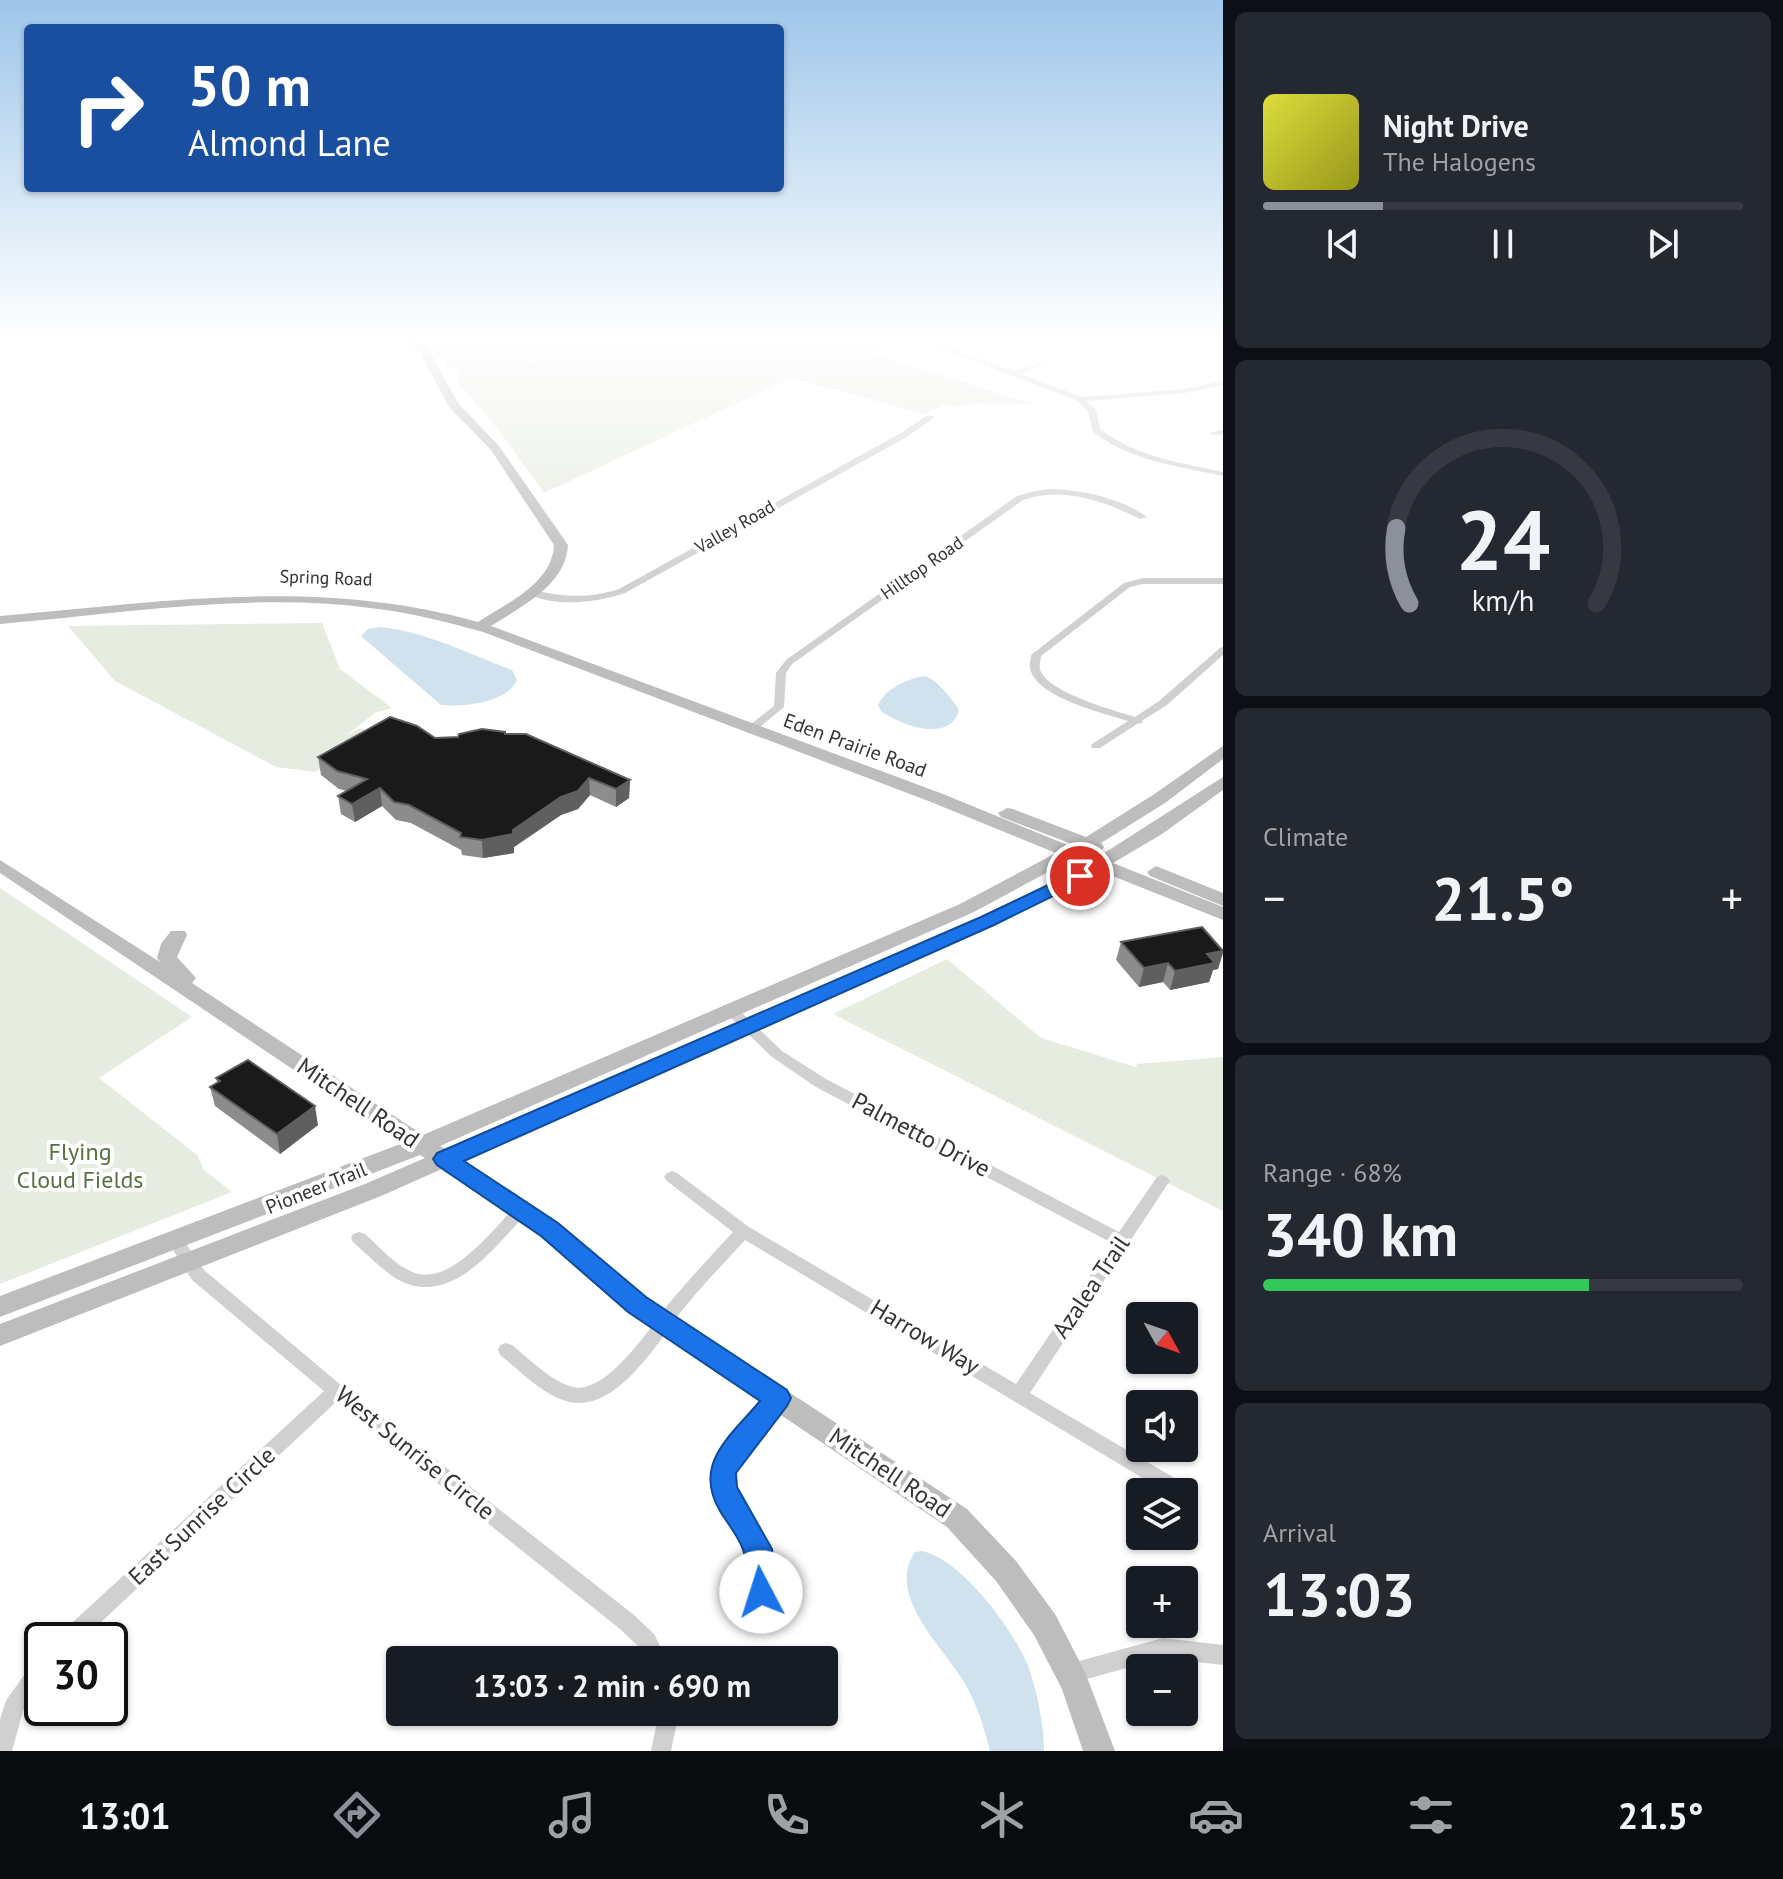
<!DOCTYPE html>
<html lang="en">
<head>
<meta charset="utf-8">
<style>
	:root { --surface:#171b24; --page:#242831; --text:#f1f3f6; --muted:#9ea1a6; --line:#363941; --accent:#8c9099 }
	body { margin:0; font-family:"PT Sans",sans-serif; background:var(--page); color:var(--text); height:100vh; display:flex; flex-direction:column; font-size:30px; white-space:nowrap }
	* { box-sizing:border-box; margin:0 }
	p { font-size:26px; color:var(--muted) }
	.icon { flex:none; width:44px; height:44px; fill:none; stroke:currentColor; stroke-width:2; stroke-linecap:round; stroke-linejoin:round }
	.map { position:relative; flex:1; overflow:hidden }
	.details { display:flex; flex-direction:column; gap:12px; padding:12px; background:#0d0f14; width:560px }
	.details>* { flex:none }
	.top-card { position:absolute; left:24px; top:24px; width:760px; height:168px; border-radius:8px; box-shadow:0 2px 6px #0004; background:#1a4fa0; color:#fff; overflow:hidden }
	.needle { width:52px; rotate:130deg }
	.controls { position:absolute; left:1126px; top:1302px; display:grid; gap:16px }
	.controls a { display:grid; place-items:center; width:72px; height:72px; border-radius:8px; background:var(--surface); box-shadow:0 2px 6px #0004; font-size:40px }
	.speed { position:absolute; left:24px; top:1622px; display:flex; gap:16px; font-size:40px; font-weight:700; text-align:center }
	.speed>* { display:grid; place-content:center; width:104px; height:104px; border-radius:50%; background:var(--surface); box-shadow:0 2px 6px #0004; line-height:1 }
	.speed .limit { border:4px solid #111; border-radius:12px; background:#fff; color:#111 }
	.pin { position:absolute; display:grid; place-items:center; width:68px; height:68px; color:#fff; margin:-34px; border:4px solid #fff; border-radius:50%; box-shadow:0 2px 8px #0007 }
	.me { position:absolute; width:88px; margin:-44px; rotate:355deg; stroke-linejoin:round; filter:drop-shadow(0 0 6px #0008) }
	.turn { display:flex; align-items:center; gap:28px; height:168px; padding:0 32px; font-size:36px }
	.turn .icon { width:104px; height:104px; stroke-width:2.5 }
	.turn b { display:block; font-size:56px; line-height:68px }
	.big { font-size:60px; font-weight:800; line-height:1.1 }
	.details .card { flex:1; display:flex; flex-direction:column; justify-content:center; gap:12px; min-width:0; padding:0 28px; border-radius:12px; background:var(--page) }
	.details .dial { align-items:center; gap:0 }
	.dial svg { height:208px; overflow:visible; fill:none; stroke:var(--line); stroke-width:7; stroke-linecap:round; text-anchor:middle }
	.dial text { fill:var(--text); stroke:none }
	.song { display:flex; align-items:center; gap:24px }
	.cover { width:96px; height:96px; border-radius:12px; background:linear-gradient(135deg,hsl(60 70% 55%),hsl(60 70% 35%)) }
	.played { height:8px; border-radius:4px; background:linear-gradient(90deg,var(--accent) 25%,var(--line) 25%) }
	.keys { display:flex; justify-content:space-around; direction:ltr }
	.heat { display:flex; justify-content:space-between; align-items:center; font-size:44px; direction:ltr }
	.charge { height:12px; border-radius:6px; background:linear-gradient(90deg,#34c759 68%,var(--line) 0) }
	.trip { position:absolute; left:386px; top:1646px; width:452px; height:80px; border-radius:8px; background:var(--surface); box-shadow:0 2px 6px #0004; font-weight:800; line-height:80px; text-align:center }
	.tabs { display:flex; height:128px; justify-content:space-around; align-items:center; background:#090b0e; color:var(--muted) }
	.tabs .icon { width:56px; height:56px }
	.tabs .active { color:var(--accent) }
	.tabs b { font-size:36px; color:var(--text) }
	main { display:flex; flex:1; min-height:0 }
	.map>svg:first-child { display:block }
	.green { fill:#e6ecdf }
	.water { fill:#cfe2ee }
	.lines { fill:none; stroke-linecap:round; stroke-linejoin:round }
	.stream { stroke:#cfe2ee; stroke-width:2 }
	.street { fill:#d0d0d0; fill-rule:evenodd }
	.secondary { fill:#bdbdbd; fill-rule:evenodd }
	.wall { fill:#8c8c8c }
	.shaded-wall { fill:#5f5f5f }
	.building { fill:#1a1a1a; stroke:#5f5f5f; stroke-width:2 }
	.route { fill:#1a73e8; stroke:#114b97; stroke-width:2 }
	.labels { text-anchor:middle; stroke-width:8; stroke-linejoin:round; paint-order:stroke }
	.far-street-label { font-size:18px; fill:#333; stroke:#fff }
	.street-label { font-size:20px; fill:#333; stroke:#fff }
	.near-street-label { font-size:24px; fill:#333; stroke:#fff }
	.near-park-label { font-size:24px; fill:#56703f; stroke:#fff }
</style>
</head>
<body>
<main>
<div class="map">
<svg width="1223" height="1751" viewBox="0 0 1223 1751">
	<rect width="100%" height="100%" fill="#fff"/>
	<g class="green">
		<path d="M433,338H500L513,343L537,338H856L885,345L872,353L1032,404L972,403L959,407L943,404L925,414L791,378L544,493L501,433L458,382L459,372L445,365L426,340Z"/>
		<path d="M322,623L340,669L392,708L375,713L345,736L360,728L379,738L359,749L343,741L352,752L315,772L276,767L115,681L68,626Z"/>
		<path d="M0,888L192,1017L99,1078L197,1155L204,1170L232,1192L0,1284Z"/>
		<path d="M947,959L1041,1038L1136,1067L1137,1064L1223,1057V1211L833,1014Z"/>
	</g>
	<g class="water">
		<path d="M379,627C425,631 469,654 512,670L517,680C507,703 463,707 441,705L361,636L368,629Z"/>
		<path d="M925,676C937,680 952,699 959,710C950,744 900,725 881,711L878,705C885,689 908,678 925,676Z"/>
		<path d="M922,1551C961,1559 1014,1630 1028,1666C1037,1691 1044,1725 1044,1751H990C984,1727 977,1704 964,1682C944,1648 885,1595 915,1552Z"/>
	</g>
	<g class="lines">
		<g class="stream">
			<path d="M207,338H215"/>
			<path d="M231,338L245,342L264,338"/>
			<path d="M321,338L344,343L377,339L407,346"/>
			<path d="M0,344L29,343L74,349L92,342L118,339L173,342L181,338"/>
			<path d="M436,348C446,351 448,357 457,361C484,373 544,367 573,362L569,356L572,354L595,358L590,354L610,349L603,346L612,343L608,338"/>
		</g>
		<g class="street">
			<path d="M913,338H922L1013,371L1043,363V365L1020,374L1082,397L1185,389L1223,381V385L1185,393L1086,401L1096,410L1100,429C1136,457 1179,462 1223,472V476C1177,466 1131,461 1093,432L1088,411L1076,400Z"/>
			<path d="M928,415L935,417L905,438L625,593C595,603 553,608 524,592L529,589C560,597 588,599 619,589L899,434Z"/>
			<path d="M1223,430V434L1213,435L1209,433Z"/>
			<path d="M1050,489C1083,490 1121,498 1147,517L1140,519C1103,501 1064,486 1023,500L792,664L786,673L784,707L754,732H746L745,730L746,728L774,706L776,673L786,660L1017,496L1035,491Z"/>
			<path d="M1143,578H1223V584H1143L1130,587L1041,656C1041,658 1039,667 1040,669C1046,692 1113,710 1135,717L1159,701L1220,648L1223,647V655L1167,705L1143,720L1142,723L1137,724L1100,748H1092L1091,746L1092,744L1128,721C1103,713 1035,697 1030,668C1029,664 1031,659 1031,655L1124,583Z"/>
			<path d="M732,1006L737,1008L782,1051L826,1079L1119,1232L1157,1177L1162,1175L1167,1177L1170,1181L1167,1185L1030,1393L1188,1486L1191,1492L1188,1498L1184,1500V1492H1166L745,1240C723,1264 700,1288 680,1313C658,1343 620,1405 577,1403C548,1401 522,1372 500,1355L498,1350L500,1345L506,1343L512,1345C528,1358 552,1382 573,1387C608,1395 652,1324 671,1301C691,1277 712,1255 733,1232L667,1181L664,1177L667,1173L672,1171L677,1173L749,1227L1016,1384L1112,1243L816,1087L772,1057L727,1014L725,1011L727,1008Z"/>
			<path d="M521,1204L526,1206L529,1210L526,1214C494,1248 450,1309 397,1279C381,1269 368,1255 353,1242L351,1238L353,1234L359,1232L365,1234C379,1246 395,1266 415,1273C452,1285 493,1229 516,1206Z"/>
			<path d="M176,1236L182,1238L204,1270L342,1386L634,1615L654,1634L667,1660H646L640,1648L620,1629L336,1402L82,1640H58L61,1633L324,1391L192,1280L168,1242L170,1238Z"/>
			<path d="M778,1390L784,1393L787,1398L784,1403L735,1464L731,1472L732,1488L767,1549L771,1592L768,1599L761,1601L754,1599L751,1592L749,1551L717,1496C713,1489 712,1478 714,1471C719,1448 756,1411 772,1393Z"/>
			<path d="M1163,1638L1223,1645V1665L1163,1658L1072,1683L1065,1680L1062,1673L1065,1666L1072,1663Z"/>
			<path d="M42,1657V1684L23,1711L12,1751H0V1720L4,1706L7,1699L35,1660Z"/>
			<path d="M659,1712H679L671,1751H651Z"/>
		</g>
		<g class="secondary">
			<path d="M402,338H413L427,347L458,403L499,446L568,545C566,585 522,606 491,626L943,794L1070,846L1072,844L1001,817L998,813L1007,808L1013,809L1086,837L1153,795L1223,746V759L1165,803L1101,843L1104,847L1101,851L1085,852L1098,857L1223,777V790L1162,834L1113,863L1223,907V920L1100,871L995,925L462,1160L557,1222L646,1298L967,1509L1016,1561L1055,1614L1085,1672L1115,1751H1083L1062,1689L1034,1635L996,1581L947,1527L628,1312L541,1236L442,1169L381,1196L0,1346V1324L365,1184L425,1158L420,1155L0,1317V1296L403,1143L0,873V860L160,962L157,958L161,944L171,931H185L187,935L177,957L196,978L192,983L423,1135L960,904L1056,853L931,802L483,632C446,622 409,612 370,608C248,592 122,614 0,624V616C163,602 317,577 478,622C507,603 552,584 554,545L491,450L449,407L419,351ZM1072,859L1085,865L981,917L445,1149L440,1146L974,912Z"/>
			<path d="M1156,866L1223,893V906L1150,876L1147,872Z"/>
		</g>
	</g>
	<g class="wall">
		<path d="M505,734L630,780L629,798L616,807L590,795L578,809L561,815L514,847V853L483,858L462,855L461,850L411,823L396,820L382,806L355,822L341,814L338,796L347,791L339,789L321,775L318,757L435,738Z"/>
		<path d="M1121,942L1223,949V954L1218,969L1213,970L1209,982L1170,990L1163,982L1139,987L1116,960Z"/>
		<path d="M216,1078L318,1125L280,1154L215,1106L210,1087L217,1082Z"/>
	</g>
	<g class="shaded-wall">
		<path d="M589,778L590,795L578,809L561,815L514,847V853L483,858L482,840L513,830Z"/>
		<path d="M630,780L629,798L616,807V789Z"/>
		<path d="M380,788L382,806L355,822L352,804Z"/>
		<path d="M1223,951L1218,969L1213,970L1209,982L1170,990L1175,971L1207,954Z"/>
		<path d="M1168,963L1163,982L1139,987L1144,968Z"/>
		<path d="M315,1106L318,1125L280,1154L277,1134Z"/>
	</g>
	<g class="building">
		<path d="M390,717L417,726L435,738L458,737L459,734L482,729L505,732V734H526L630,780L616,789L589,778L578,791L561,797L513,830V834L482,840L460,837L461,833L409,805L394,802L380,788L352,804L338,796L367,779L337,771L318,757Z"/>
		<path d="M1202,927L1223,951L1207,954L1215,963L1175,971L1168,963L1144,968L1121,942Z"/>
		<path d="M248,1060L315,1106L277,1134L210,1087L220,1081L216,1078Z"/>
	</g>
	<linearGradient id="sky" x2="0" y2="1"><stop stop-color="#9ec6ea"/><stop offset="0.58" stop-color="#fff"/><stop offset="1" stop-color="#fff" stop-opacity="0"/></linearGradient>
	<rect width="1223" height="583" fill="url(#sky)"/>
	<path class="route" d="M1080,870L1089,876L1086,880L994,925L464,1161L558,1223L646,1297L787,1390L791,1398L787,1406L736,1473L737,1487L772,1549L776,1592L772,1602L761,1606L751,1602C744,1586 748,1570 744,1553C741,1539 727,1523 720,1511C692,1463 731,1436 760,1401L628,1312L541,1236L437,1165L433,1159L437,1153L981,917Z"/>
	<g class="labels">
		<g class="far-street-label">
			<text transform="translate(735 527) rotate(-30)" y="6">Valley Road</text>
			<text transform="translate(922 568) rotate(-35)" y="6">Hilltop Road</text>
			<text transform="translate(326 578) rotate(2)" y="6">Spring Road</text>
		</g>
		<g class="street-label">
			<text transform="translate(855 745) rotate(20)" y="7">Eden Prairie Road</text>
			<text transform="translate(316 1188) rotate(-22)" y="7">Pioneer Trail</text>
		</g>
		<g class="near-street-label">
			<text transform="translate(358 1103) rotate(34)" y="8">Mitchell Road</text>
			<text transform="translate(921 1135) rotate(28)" y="8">Palmetto Drive</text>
			<text transform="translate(1091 1287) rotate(-56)" y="8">Azalea Trail</text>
			<text transform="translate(925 1337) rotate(31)" y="8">Harrow Way</text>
			<text transform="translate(415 1453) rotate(39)" y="8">West Sunrise Circle</text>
			<text transform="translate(890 1473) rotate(34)" y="8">Mitchell Road</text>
			<text transform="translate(202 1516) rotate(-43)" y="8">East Sunrise Circle</text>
		</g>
		<g class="near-park-label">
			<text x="80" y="1160">Flying<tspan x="80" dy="28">Cloud Fields</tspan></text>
		</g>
	</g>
</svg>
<div class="controls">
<a><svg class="needle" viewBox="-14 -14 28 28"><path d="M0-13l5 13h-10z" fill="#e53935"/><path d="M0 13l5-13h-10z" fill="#9ea1a6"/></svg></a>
<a><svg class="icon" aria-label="sound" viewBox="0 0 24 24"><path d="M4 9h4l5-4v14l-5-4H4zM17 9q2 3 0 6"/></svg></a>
<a><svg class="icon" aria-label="layers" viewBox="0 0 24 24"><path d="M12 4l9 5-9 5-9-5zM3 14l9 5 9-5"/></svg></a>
<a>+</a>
<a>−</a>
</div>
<div class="speed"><div class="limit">30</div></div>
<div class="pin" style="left:1080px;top:876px;background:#d93025"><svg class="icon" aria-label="arrive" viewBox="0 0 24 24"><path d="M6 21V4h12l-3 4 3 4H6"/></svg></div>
<svg class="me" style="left:761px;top:1592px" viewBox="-20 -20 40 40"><circle r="19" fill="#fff"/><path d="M0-13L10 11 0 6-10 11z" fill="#1a73e8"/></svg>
<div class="trip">13:03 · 2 min · 690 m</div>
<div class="top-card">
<div class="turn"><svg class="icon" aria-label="right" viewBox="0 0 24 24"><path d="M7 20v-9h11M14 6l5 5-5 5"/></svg><div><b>50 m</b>Almond Lane</div></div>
</div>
</div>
<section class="details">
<div class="card">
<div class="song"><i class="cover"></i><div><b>Night Drive</b><p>The Halogens</p></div></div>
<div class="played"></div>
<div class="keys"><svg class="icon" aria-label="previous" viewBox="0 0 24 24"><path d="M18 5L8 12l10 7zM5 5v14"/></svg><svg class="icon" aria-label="pause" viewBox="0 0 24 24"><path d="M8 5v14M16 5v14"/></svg><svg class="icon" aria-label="next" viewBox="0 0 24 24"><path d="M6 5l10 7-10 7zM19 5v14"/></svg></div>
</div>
<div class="card dial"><svg viewBox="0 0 100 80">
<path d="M14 69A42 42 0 1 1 86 69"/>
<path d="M14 69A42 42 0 0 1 9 40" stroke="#8c9099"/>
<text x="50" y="56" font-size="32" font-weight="700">24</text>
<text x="50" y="72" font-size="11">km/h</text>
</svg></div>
<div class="card"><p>Climate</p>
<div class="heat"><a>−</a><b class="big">21.5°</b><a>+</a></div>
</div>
<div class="card"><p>Range · 68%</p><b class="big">340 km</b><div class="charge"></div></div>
<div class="card"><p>Arrival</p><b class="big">13:03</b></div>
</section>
</main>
<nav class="tabs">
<b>13:01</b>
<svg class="icon active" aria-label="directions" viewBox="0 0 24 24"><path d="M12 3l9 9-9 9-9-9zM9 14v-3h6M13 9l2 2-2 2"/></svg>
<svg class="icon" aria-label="music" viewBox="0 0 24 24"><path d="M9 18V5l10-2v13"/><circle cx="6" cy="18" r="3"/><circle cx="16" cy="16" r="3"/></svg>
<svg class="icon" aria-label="phone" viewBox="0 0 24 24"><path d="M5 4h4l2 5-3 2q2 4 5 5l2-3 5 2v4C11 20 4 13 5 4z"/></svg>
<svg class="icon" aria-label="climate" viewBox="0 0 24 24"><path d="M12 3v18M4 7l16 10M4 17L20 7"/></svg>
<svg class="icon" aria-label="car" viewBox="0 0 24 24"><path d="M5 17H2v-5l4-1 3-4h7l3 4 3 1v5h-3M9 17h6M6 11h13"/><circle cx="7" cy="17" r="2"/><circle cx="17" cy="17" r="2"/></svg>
<svg class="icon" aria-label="filters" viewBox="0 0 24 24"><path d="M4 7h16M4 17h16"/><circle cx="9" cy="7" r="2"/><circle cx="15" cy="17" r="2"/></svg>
<b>21.5°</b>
</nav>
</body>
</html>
